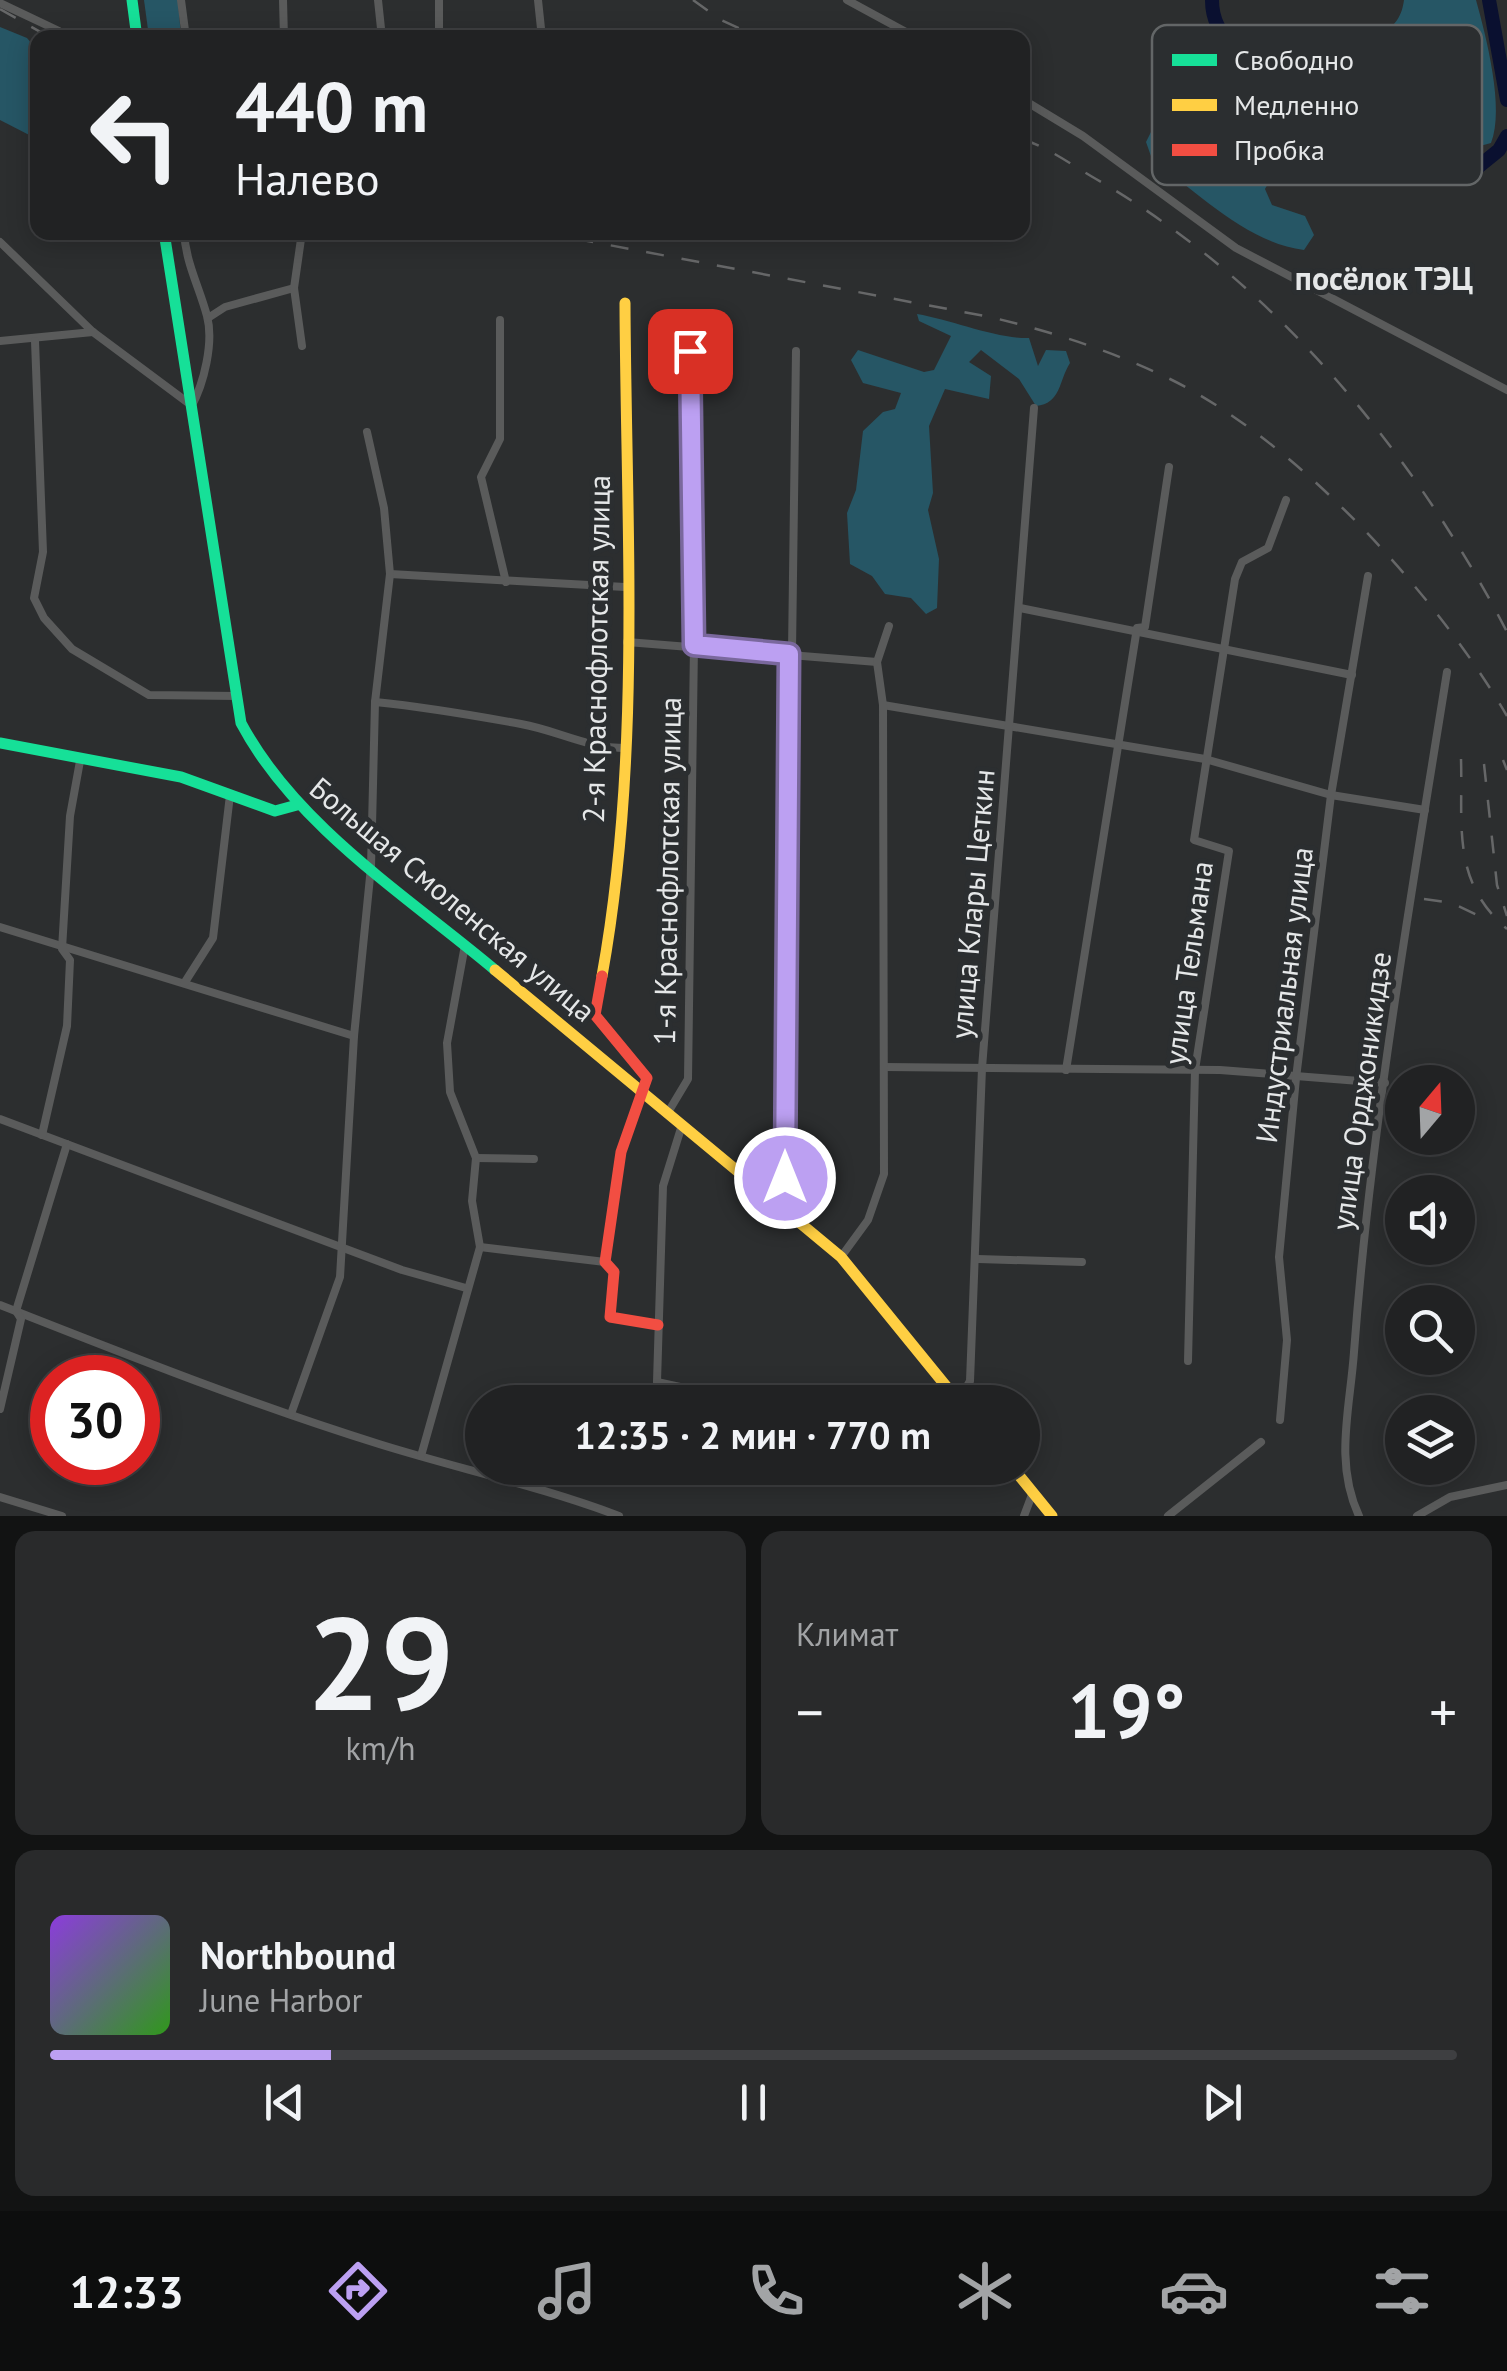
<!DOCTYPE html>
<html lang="ru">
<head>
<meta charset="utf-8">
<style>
	:root { --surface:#212223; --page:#292a2b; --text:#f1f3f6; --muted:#a2a4a6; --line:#3e3f41; --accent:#bca0f2 }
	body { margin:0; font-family:"PT Sans",sans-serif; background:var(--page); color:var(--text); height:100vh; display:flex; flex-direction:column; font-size:38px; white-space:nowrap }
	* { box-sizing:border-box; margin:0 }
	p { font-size:32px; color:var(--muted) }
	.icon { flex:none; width:55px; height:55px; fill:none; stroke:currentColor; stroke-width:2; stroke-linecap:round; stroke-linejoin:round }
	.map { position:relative; height:1516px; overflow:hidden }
	.side { display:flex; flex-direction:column; gap:15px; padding:15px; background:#121313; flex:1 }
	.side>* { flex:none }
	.top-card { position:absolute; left:30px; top:30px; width:1000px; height:210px; border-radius:20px; box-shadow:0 5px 25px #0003,0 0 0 2px var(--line); background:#212223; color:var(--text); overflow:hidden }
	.needle { width:65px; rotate:19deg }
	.controls { position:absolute; left:1385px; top:1065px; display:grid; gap:20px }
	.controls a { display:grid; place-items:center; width:90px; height:90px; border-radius:50%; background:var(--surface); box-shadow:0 5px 25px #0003,0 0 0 2px var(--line); font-size:50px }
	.speed { position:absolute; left:30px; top:1355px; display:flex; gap:20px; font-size:50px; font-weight:700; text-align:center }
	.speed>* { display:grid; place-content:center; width:130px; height:130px; border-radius:50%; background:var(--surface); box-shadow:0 5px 25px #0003,0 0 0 2px var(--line); line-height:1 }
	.speed .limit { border:15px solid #d22; background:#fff; color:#111 }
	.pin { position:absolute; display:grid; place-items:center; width:85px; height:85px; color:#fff; margin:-42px; border-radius:20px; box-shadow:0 5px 15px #0006 }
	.me { position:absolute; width:110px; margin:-55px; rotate:0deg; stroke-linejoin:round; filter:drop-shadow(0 0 8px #0008) }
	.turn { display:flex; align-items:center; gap:35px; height:210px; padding:0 40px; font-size:45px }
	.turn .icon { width:130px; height:130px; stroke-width:2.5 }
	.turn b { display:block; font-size:70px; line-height:85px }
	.big { font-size:75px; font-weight:600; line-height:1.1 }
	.side .card { flex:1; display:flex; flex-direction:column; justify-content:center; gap:15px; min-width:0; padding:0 35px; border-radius:20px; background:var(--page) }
	.side .dial { align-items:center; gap:0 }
	.dial b { font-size:130px; line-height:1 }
	.song { display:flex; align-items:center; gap:30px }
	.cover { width:120px; height:120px; border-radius:15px; background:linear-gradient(135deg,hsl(270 70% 55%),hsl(110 70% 35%)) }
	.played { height:10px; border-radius:5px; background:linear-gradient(90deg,var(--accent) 20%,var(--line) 20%) }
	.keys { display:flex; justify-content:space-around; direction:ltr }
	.heat { display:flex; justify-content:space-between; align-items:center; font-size:55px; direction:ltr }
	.side .tiles { flex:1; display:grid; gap:15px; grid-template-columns:1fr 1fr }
	.card:last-child { grid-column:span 2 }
	.trip { position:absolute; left:465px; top:1385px; width:575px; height:100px; border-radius:50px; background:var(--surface); box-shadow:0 5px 25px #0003,0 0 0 2px var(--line); font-weight:600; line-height:100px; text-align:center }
	.tabs { display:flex; height:160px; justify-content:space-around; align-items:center; background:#0d0e0e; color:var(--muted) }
	.tabs .icon { width:70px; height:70px }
	.tabs .active { color:var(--accent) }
	.tabs b { font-size:45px; color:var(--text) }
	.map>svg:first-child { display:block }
	.green { fill:#265665 }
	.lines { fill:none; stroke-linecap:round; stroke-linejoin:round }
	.river { stroke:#0a1030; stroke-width:14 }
	.street { stroke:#5a5b5b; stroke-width:8 }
	.fast { stroke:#16e098; stroke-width:11 }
	.slow { stroke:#ffcf43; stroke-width:11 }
	.jam { stroke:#f24e42; stroke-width:11 }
	.rail { stroke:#666768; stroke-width:2.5; stroke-dasharray:18 18; stroke-linecap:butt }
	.route-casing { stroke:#7a689d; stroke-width:25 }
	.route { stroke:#bca0f2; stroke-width:18 }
	.labels { text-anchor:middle; stroke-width:10; stroke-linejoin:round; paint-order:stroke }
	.street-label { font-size:30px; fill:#e5e7e8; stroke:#2b2e30 }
	.neighbourhood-label { font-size:32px; font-weight:bold; fill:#e5e7e8; stroke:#2b2e30 }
	.key { fill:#2b2e30; stroke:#636667; stroke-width:2.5 }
	.key-label { font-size:28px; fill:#e5e7e8 }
</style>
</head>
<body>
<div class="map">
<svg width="1507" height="1516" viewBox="0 0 1507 1516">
	<rect width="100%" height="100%" fill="#2c2e2f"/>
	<g class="green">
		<path d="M144,0H178L181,37H149Z"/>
		<path d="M1404,0H1476C1486,36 1505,109 1491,143L1458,152L1395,132L1380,123L1348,87L1301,68L1275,49L1273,34C1301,25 1312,32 1336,47C1367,35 1399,39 1404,0Z"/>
		<path d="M0,27L27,38L37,50V139L0,120Z"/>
		<path d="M1226,69L1241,76L1245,94L1256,106L1272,107L1287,98L1316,114L1322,129C1305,151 1278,164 1265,189L1272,205L1305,216L1314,235L1304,250C1247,243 1197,192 1152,159L1146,142L1169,96L1186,90L1203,94Z"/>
		<path d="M917,314C952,320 997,339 1029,338L1038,366L1046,350L1066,351L1070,363C1059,380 1061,404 1036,406L1019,379L981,350L969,362L991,376L989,399L945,389L929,426L933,493L928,510L939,559L937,608L926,614L911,598L885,594L872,576L850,564L847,513L856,490L863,431L883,412L895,409L901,393L863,383L851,360L858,350L924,372L934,370L951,336L919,321Z"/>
	</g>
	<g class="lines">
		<g class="river">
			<path d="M1212,0C1212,62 1291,67 1330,96C1346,108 1358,127 1375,138C1403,156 1446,160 1478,167L1499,150L1507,136"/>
			<path d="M1489,0L1507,100"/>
		</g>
		<g class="street">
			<path d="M181,0L186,38"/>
			<path d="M283,0L284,38"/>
			<path d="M378,0L382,38"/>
			<path d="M538,0L542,38"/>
			<path d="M847,0L917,38"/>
			<path d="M0,3L59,31"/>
			<path d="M439,38V0"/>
			<path d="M1022,99L1083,136L1236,248L1507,390"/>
			<path d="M184,232C186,264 199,286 207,316C214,342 204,384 191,407"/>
			<path d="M0,242L93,332L187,402"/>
			<path d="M208,318L225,307L294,288"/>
			<path d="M500,320V439L481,477L506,582"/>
			<path d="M0,341L93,332"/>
			<path d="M35,341L43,552L34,598L44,618L72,649L149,695L237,696"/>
			<path d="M302,346L294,288L302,232"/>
			<path d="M390,574L625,587"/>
			<path d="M1020,608L1352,675"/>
			<path d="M627,642L877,662"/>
			<path d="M375,702C424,707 472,715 521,724C560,731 585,748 627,748"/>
			<path d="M883,705L1205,759L1331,795L1425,810"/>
			<path d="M0,927L354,1036"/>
			<path d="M185,982L213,938L230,795"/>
			<path d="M884,1067L1220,1070L1385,1083"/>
			<path d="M1066,1070L1137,628L1145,627L1169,467"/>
			<path d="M667,1114L688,1079L694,645L690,322"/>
			<path d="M0,1119L402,1270L466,1288"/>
			<path d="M682,1125L663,1186L657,1382L749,1402"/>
			<path d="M42,1135L67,1026L70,960L62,949L70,816L80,761"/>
			<path d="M476,1158L534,1159"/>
			<path d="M774,1197L785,1177L796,351"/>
			<path d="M480,1247L605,1262"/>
			<path d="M841,1257L868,1220L884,1174L883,705L877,662L889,626"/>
			<path d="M978,1259L1082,1262"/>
			<path d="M0,1305C125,1354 250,1404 379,1444C459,1469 540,1486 619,1516"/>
			<path d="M1188,1361L1195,1070L1229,851L1194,840L1235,579L1242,562L1268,548L1286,500"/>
			<path d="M958,1402L970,1381L982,1068L1034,408"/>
			<path d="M0,1409L21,1319L16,1311L67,1144"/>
			<path d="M291,1414L340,1277L354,1036L371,867L375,702L390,574L384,508L367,432"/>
			<path d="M1280,1420L1287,1340L1279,1257L1296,1078L1331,795L1368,576"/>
			<path d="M421,1456L480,1247L472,1201L476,1158L450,1092L447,1043L465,945"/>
			<path d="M0,1497L62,1516"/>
			<path d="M1024,1516L1033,1492"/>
			<path d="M1168,1516L1261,1442"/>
			<path d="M1359,1516C1334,1462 1350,1409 1354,1352C1371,1124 1411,897 1447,672"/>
			<path d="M1417,1516L1450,1497L1507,1485"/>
		</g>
		<g class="fast">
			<path d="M132,0L137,38"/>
			<path d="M164,232L241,723C295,825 407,896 495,970"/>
			<path d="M0,743L181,777L275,811L297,805"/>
		</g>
		<g class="slow">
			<path d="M495,970L841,1257L959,1402"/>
			<path d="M602,976C642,755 626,527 625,303"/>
			<path d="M1013,1468L1052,1516"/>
		</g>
		<path class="jam" d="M602,976L595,1015L647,1078L621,1152L605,1262L614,1272L610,1317L658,1325"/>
		<g class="rail">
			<path d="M693,0L721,20L760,38"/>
			<path d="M0,9L51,38"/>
			<path d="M1022,139C1049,148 1072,165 1096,179C1273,281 1414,452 1507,632"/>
			<path d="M540,232L990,317C1053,332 1112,351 1170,379C1298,442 1436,594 1507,716"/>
			<path d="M1461,759C1463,826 1451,881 1507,929"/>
			<path d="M1503,760L1507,770"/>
			<path d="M1484,764L1497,885L1507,916"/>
			<path d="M1424,899L1452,903L1490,921"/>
		</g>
	</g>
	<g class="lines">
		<g class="route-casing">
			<path id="route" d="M690,351L694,645L789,654L785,1178"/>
		</g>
		<use href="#route" class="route"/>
	</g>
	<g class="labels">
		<g class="street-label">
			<text transform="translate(597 649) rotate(-89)" y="10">2-я Краснофлотская улица</text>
			<text transform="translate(668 871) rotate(-89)" y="10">1-я Краснофлотская улица</text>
			<text transform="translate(452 900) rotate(40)" y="10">Большая Смоленская улица</text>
			<text transform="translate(973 904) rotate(-85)" y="10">улица Клары Цеткин</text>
			<text transform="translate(1189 963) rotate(-82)" y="10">улица Тельмана</text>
			<text transform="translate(1285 995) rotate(-83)" y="10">Индустриальная улица</text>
			<text transform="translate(1362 1091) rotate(-82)" y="10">улица Орджоникидзе</text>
		</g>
		<g class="neighbourhood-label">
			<text x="1384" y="290">посёлок ТЭЦ</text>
		</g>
	</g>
	<rect x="1152" y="25" width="330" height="160" rx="15" class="key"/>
	<rect x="1172" y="54" width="45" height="12" fill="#16e098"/>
	<rect x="1172" y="99" width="45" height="12" fill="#ffcf43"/>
	<rect x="1172" y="144" width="45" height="12" fill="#f24e42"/>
	<g class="key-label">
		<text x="1234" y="70">Свободно</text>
		<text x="1234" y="115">Медленно</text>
		<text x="1234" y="160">Пробка</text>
	</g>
</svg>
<div class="controls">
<a><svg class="needle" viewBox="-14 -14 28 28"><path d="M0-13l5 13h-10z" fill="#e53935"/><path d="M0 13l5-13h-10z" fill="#a2a4a6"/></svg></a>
<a><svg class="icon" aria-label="sound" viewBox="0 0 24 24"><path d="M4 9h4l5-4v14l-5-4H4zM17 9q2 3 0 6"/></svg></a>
<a><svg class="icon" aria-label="search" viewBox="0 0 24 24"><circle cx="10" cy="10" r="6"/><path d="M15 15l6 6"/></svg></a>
<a><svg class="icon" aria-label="layers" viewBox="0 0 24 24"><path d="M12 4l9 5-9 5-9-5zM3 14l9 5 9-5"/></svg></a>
</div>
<div class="speed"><div class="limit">30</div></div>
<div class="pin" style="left:690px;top:351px;background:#d93025"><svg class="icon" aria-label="arrive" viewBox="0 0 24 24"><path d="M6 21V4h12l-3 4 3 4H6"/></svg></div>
<svg class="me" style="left:785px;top:1178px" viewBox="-20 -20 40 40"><circle r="17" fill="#bca0f2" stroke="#fff" stroke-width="3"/><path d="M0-11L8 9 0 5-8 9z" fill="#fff"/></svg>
<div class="trip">12:35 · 2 мин · 770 m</div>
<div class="top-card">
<div class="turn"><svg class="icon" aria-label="left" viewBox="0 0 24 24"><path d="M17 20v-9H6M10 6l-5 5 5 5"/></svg><div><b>440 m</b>Налево</div></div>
</div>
</div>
<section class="side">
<div class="tiles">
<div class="card dial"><b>29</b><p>km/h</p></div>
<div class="card"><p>Климат</p>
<div class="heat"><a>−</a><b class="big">19°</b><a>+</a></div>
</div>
<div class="card">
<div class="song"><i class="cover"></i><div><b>Northbound</b><p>June Harbor</p></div></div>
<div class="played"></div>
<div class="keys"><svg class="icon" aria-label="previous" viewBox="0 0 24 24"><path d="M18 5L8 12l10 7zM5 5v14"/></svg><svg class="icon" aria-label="pause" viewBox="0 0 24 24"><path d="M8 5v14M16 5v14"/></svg><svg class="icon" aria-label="next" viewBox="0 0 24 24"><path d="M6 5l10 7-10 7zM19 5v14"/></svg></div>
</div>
</div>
</section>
<nav class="tabs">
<b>12:33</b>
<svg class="icon active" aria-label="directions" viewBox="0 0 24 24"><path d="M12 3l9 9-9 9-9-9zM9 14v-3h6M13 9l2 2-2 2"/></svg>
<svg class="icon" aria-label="music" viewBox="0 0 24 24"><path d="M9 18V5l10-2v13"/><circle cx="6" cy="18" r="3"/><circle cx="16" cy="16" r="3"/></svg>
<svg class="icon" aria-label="phone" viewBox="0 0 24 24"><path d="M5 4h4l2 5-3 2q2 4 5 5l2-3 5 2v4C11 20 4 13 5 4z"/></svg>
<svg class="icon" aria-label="climate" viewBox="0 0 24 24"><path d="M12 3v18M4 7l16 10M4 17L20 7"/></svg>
<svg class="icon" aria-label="car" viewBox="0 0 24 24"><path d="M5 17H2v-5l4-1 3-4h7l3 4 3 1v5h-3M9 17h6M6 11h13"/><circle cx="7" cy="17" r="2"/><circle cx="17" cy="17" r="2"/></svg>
<svg class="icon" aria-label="filters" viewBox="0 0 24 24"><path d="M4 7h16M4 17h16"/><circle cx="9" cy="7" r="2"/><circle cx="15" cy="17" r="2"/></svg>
</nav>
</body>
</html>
